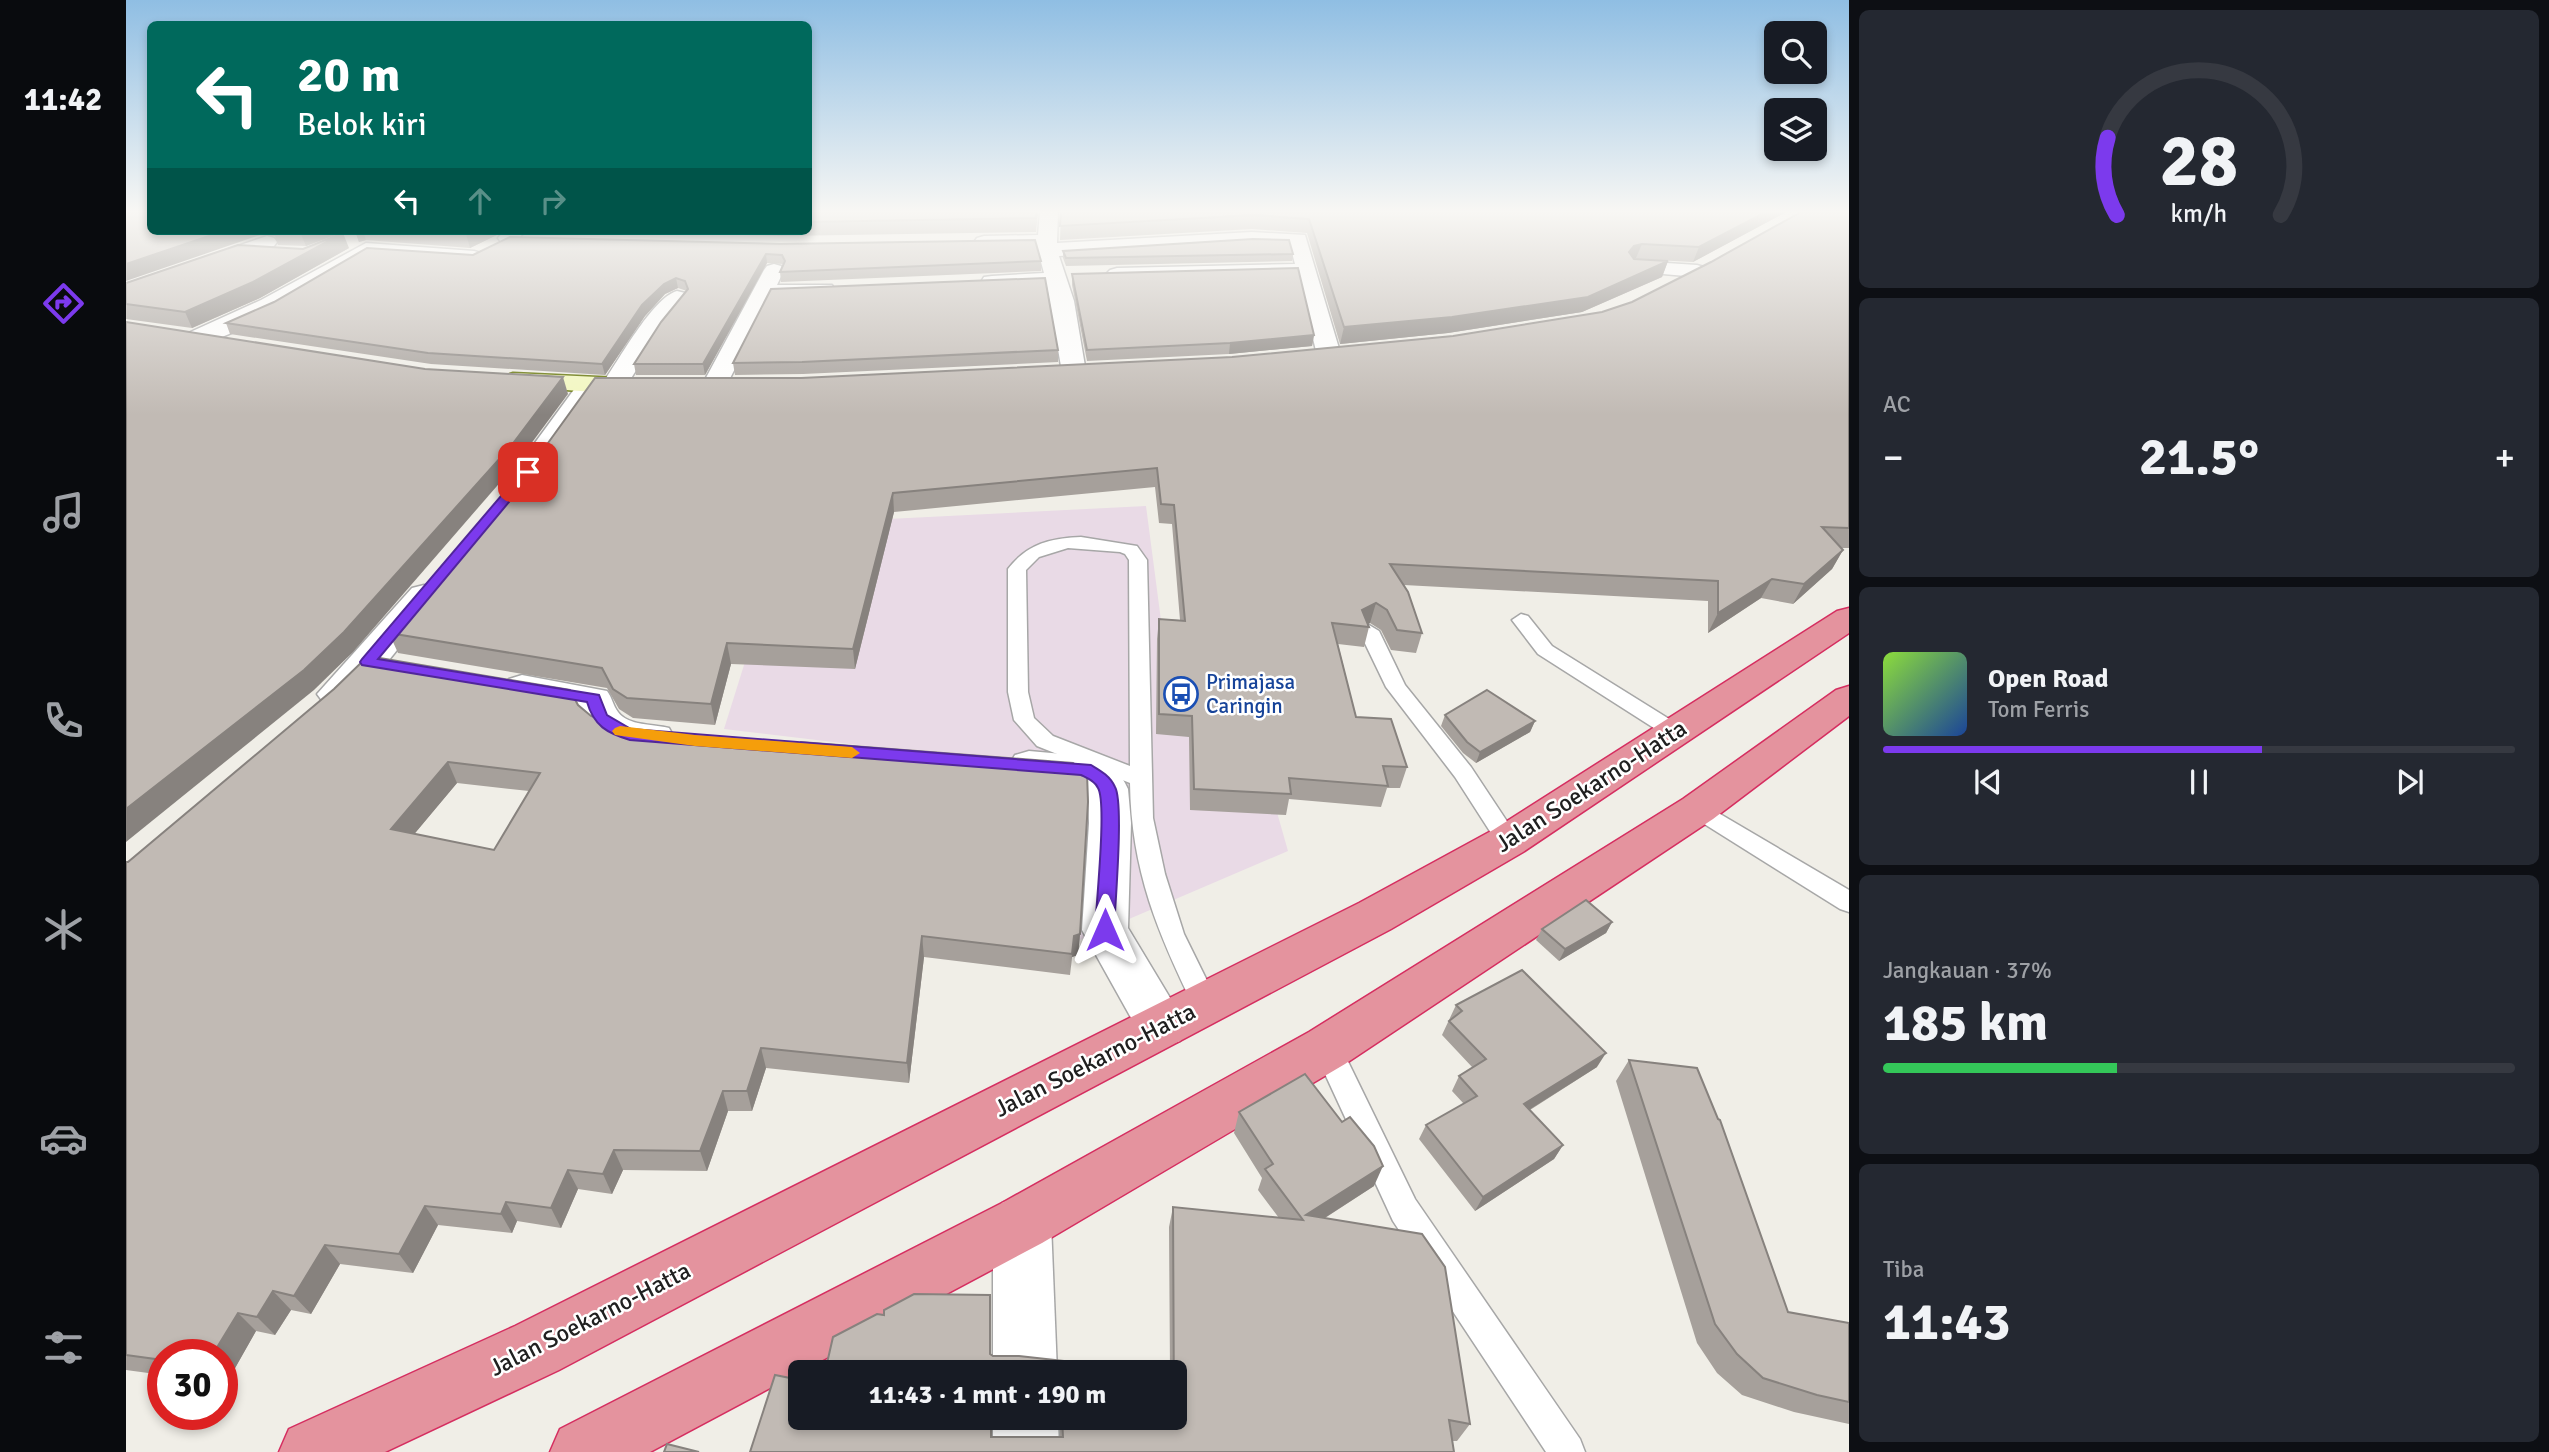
<!DOCTYPE html>
<html lang="id">
<head>
<meta charset="utf-8">
<style>
	:root { --surface:#171b24; --page:#242831; --text:#f1f3f6; --muted:#9ea1a6; --line:#363941; --accent:#7c3aed }
	body { margin:0; font-family:Signika,sans-serif; background:var(--page); color:var(--text); height:100vh; display:flex; flex-direction:column; font-size:26px; white-space:nowrap }
	* { box-sizing:border-box; margin:0 }
	p { font-size:23px; color:var(--muted) }
	.icon { flex:none; width:38px; height:38px; fill:none; stroke:currentColor; stroke-width:2; stroke-linecap:round; stroke-linejoin:round }
	.map { position:relative; flex:1; overflow:hidden }
	.side { display:flex; flex-direction:column; gap:10px; padding:10px; background:#0d0f14; width:700px }
	.side>* { flex:none }
	.guide { position:absolute; left:21px; top:21px; width:665px; height:214px; border-radius:10px; box-shadow:0 4px 10px #0003; background:#00695c; color:#fff; overflow:hidden }
	.buttons { position:absolute; left:1638px; top:21px; display:grid; gap:14px }
	.buttons a { display:grid; place-items:center; width:63px; height:63px; border-radius:10px; background:var(--surface); box-shadow:0 4px 10px #0003; font-size:35px }
	.speed { position:absolute; left:21px; top:1339px; display:flex; gap:14px; font-size:35px; font-weight:700; text-align:center }
	.speed>* { display:grid; place-content:center; width:91px; height:91px; border-radius:50%; background:var(--surface); box-shadow:0 4px 10px #0003; line-height:1 }
	.speed .limit { border:10px solid #d22; background:#fff; color:#111 }
	.pin { position:absolute; display:grid; place-items:center; width:60px; height:60px; color:#fff; margin:-30px; border-radius:14px; box-shadow:0 4px 10px #0006 }
	.me { position:absolute; width:77px; margin:-38px; rotate:0deg; stroke-linejoin:round; filter:drop-shadow(0 0 5px #0008) }
	.turn { display:flex; align-items:center; gap:24px; height:147px; padding:0 35px; font-size:32px }
	.turn .icon { width:91px; height:91px; stroke-width:2.5 }
	.turn b { display:block; font-size:49px; line-height:60px }
	.lanes { display:flex; align-items:center; height:66px; padding:0 35px; background:#0003; justify-content:center; gap:35px; direction:ltr }
	.lanes .off { opacity:.35 }
	.big { font-size:52px; font-weight:800; line-height:1.1 }
	.side .widget { flex:1; display:flex; flex-direction:column; justify-content:center; gap:10px; min-width:0; padding:0 24px; border-radius:10px; background:var(--page) }
	.side .dial { align-items:center; gap:0 }
	.dial svg { height:182px; overflow:visible; fill:none; stroke:var(--line); stroke-width:7; stroke-linecap:round; text-anchor:middle }
	.dial text { fill:var(--text); stroke:none }
	.song { display:flex; align-items:center; gap:21px }
	.cover { width:84px; height:84px; border-radius:10px; background:linear-gradient(135deg,hsl(90 70% 55%),hsl(220 70% 35%)) }
	.played { height:7px; border-radius:4px; background:linear-gradient(90deg,var(--accent) 60%,var(--line) 60%) }
	.keys { display:flex; justify-content:space-around; direction:ltr }
	.heat { display:flex; justify-content:space-between; align-items:center; font-size:38px; direction:ltr }
	.charge { height:10px; border-radius:5px; background:linear-gradient(90deg,#34c759 37%,var(--line) 0) }
	.trip { position:absolute; left:662px; top:1360px; width:399px; height:70px; border-radius:10px; background:var(--surface); box-shadow:0 4px 10px #0003; font-weight:800; line-height:70px; text-align:center }
	main { display:flex; flex:1; min-height:0 }
	.menu { display:flex; flex-direction:column; width:126px; justify-content:space-around; align-items:center; background:#090b0e; color:var(--muted) }
	.menu .icon { width:49px; height:49px }
	.menu .current { color:var(--accent) }
	.menu b { font-size:32px; color:var(--text) }
	.map>svg:first-child { display:block }
	.industrial { fill:#e9dae6 }
	.lines { fill:none; stroke-linecap:round; stroke-linejoin:round }
	.lane-casing { stroke:#a7a7a7; stroke-width:3 }
	.street-casing { stroke:#a7a7a7; stroke-width:3 }
	.secondary-casing { stroke:#657509; stroke-width:3 }
	.highway-casing { stroke:#d52e60; stroke-width:3 }
	.lane { fill:#fff; fill-rule:evenodd }
	.street { fill:#fff; fill-rule:evenodd }
	.secondary { fill:#f2f7be; fill-rule:evenodd }
	.highway { fill:#e4939e; fill-rule:evenodd }
	.wall { fill:#a6a09b; fill-rule:evenodd }
	.shaded-wall { fill:#87827e }
	.building { fill:#c1bab4; stroke:#87827e; stroke-width:2; fill-rule:evenodd }
	.route { fill:#7c3aed; stroke:#51269a; stroke-width:2 }
	.slow { fill:#f59e0b }
	.labels { text-anchor:middle; stroke-width:5; stroke-linejoin:round; paint-order:stroke }
	.transit-label { font-size:21px; fill:#164399; stroke:#fff; text-anchor:start }
	.near-street-label { font-size:24px; fill:#202020; stroke:#fff }
</style>
</head>
<body>
<main>
<nav class="menu">
<b>11:42</b>
<svg class="icon current" aria-label="directions" viewBox="0 0 24 24"><path d="M12 3l9 9-9 9-9-9zM9 14v-3h6M13 9l2 2-2 2"/></svg>
<svg class="icon" aria-label="music" viewBox="0 0 24 24"><path d="M9 18V5l10-2v13"/><circle cx="6" cy="18" r="3"/><circle cx="16" cy="16" r="3"/></svg>
<svg class="icon" aria-label="phone" viewBox="0 0 24 24"><path d="M5 4h4l2 5-3 2q2 4 5 5l2-3 5 2v4C11 20 4 13 5 4z"/></svg>
<svg class="icon" aria-label="climate" viewBox="0 0 24 24"><path d="M12 3v18M4 7l16 10M4 17L20 7"/></svg>
<svg class="icon" aria-label="car" viewBox="0 0 24 24"><path d="M5 17H2v-5l4-1 3-4h7l3 4 3 1v5h-3M9 17h6M6 11h13"/><circle cx="7" cy="17" r="2"/><circle cx="17" cy="17" r="2"/></svg>
<svg class="icon" aria-label="filters" viewBox="0 0 24 24"><path d="M4 7h16M4 17h16"/><circle cx="9" cy="7" r="2"/><circle cx="15" cy="17" r="2"/></svg>
</nav>
<div class="map">
<svg width="1723" height="1452" viewBox="0 0 1723 1452">
	<rect width="100%" height="100%" fill="#f0eee7"/>
	<path class="industrial" d="M1020,506L1036,628L1102,640L1162,851L940,946L951,771L598,729L662,524Z"/>
	<g class="lines">
		<g class="lane-casing">
			<g id="lane">
				<path d="M955,537L1011,546L1021,560L1027,818L1039,874L1058,934L1092,1003L1088,1011L1079,1014L1070,1011C1032,934 1005,870 1004,783L911,746L888,720L882,692V569C901,544 925,538 955,537ZM942,548L994,552L999,554L1003,560L1004,766L927,736L908,718L902,692L900,570L913,557Z"/>
				<path d="M1395,614L1402,616L1426,646L1556,727L1560,732L1556,737H1542L1412,654L1386,620Z"/>
				<path d="M1243,625L1253,631L1279,685L1345,767L1390,835L1394,841L1390,847L1382,850L1374,847L1329,777L1260,687L1233,631Z"/>
				<path d="M1572,801L1723,890V912L1714,909L1564,815L1561,809L1564,803Z"/>
				<path d="M1201,1036L1211,1039L1289,1199L1454,1439L1459,1452H1420L1267,1221L1187,1048L1191,1039Z"/>
			</g>
		</g>
		<g class="street-casing">
			<g id="street">
				<path d="M914,212H932L931,243L1126,232L1179,235L1215,355L1212,360L1203,362L1194,360L1191,355L1172,276L991,280L984,278L980,274L984,270L991,268L1169,264L1164,245L1126,244L933,256L948,301L960,372L957,377L948,379L939,377L936,372L921,286L866,288L858,287L855,282L858,277L866,276L918,273L911,247L858,248L851,246L848,242L851,238L858,236L912,235Z"/>
				<path d="M378,231H399C392,240 387,245 375,242L372,238Z"/>
				<path d="M141,236L148,238L151,242L148,246L0,298V284Z"/>
				<path d="M240,243L348,251L355,253L358,257L355,261L348,263C331,262 252,252 241,257C204,272 95,353 60,344L56,339L60,334L135,300Z"/>
				<path d="M1510,261L1571,265L1578,267L1582,271L1578,275L1571,277L1503,271L1500,267L1503,263Z"/>
				<path d="M648,264L655,266L658,270L651,285H706L709,290L706,295L698,297L645,298L597,392L588,395L579,392L575,387L638,270L641,266Z"/>
				<path d="M551,291L559,293L562,298L535,331L497,391L488,394L479,391L476,387L424,461L414,463L404,461L400,455L455,380L464,377L473,380L476,384C492,362 526,298 551,291Z"/>
				<path d="M298,585L310,588L315,595L255,670L223,702L210,706L197,702L191,694L286,588Z"/>
				<path d="M396,675L481,691C486,697 487,706 492,712C502,726 528,724 543,728L548,737L543,746C510,755 464,743 452,708L383,695L377,687L383,679Z"/>
				<path d="M903,751L959,756L973,760L993,773L999,783L1002,789L1005,823L1002,928L1061,1026L1054,1041L1036,1047L1018,1041L956,930L963,823L962,791L950,783L889,775L883,765L889,755Z"/>
				<path d="M896,1195L916,1203L925,1223L931,1372H867V1223L876,1203Z"/>
				<path d="M867,1418H932L933,1452H867Z"/>
			</g>
		</g>
		<g class="secondary-casing">
			<path id="secondary" d="M387,373L515,379L524,382L528,387L524,392L515,395L378,386L374,381L378,376Z"/>
		</g>
		<g class="highway-casing">
			<g id="highway">
				<path d="M1723,608V633L1397,852L1265,929L433,1370L259,1452H153L163,1429L389,1326L1233,903L1367,830L1711,611Z"/>
				<path d="M1723,686V716L1587,819L1219,1064L916,1243L524,1452H424L434,1429L876,1203L1183,1032L1557,799L1710,690Z"/>
			</g>
		</g>
		<use href="#lane" class="lane"/>
		<use href="#street" class="street"/>
		<use href="#secondary" class="secondary"/>
		<use href="#highway" class="highway"/>
	</g>
	<g class="wall">
		<path d="M682,212H912L910,232L655,236L446,231H682Z"/>
		<path d="M935,212H1660L1567,262L1509,259L1542,261L1536,277L1456,312L1322,333L1214,344L1181,233L1126,229L934,240Z"/>
		<path d="M1723,212V548H1715L1717,550L1706,569L1667,604L1635,598L1582,633V601L1278,585L1296,633L1290,653L1265,650L1255,630L1244,623L1242,624L1243,627L1238,647L1212,644L1230,717L1281,767L1274,788H1261L1255,807L1163,799L1160,815L1064,810L1063,737L1030,734L1031,639L1033,619L1054,620L1046,524L1033,523L1029,487L768,512L729,669L605,664L589,725L507,718L493,709L481,688L272,653L263,633L675,378L1106,357L1327,336L1476,312L1506,302L1585,262Z"/>
		<path d="M24,231H220L180,246L152,245L149,236Z"/>
		<path d="M226,231H379L344,248L240,240L233,242L230,233Z"/>
		<path d="M384,237L915,261V271L655,282L654,272L657,264L641,263L579,375H510L508,364L561,291L552,288L539,294L519,316L479,375L305,364L104,334L100,323L347,255Z"/>
		<path d="M223,248L134,298L66,328L0,319V283L177,249Z"/>
		<path d="M937,251L1167,254L1166,261L940,266L937,258Z"/>
		<path d="M946,274L1188,335L1186,346L1103,354L961,361L946,285Z"/>
		<path d="M932,350V362L677,374L609,375L607,363Z"/>
		<path d="M452,705L465,716L954,934L952,955L946,957L944,975L798,957L783,1083L640,1068L626,1111H602L581,1171L497,1170L486,1194L452,1189L435,1228L391,1221L386,1233L312,1225L287,1273L214,1264L185,1314L165,1310L149,1335L130,1331L100,1384L96,1383V1354H37V1375L0,1370V862ZM331,783L403,791L368,850L288,834Z"/>
		<path d="M1319,715L1409,721L1404,732L1350,763L1337,753L1315,726Z"/>
		<path d="M1486,922L1480,933L1433,961L1410,940L1416,929Z"/>
		<path d="M1330,1005L1471,1067L1404,1110L1437,1145L1428,1159L1349,1211L1293,1139L1300,1125L1338,1104L1326,1091L1333,1076L1347,1068L1316,1035Z"/>
		<path d="M1503,1060L1662,1312L1723,1323V1424L1668,1412L1616,1395L1591,1373L1571,1343L1490,1081Z"/>
		<path d="M1113,1112L1248,1186L1199,1218L1344,1424L1331,1441L865,1437H934V1418H1048V1372H1044L1043,1227L1047,1207L1153,1218L1132,1190L1136,1178L1108,1133Z"/>
	</g>
	<g class="shaded-wall">
		<path d="M1640,212H1660L1567,262L1573,247Z"/>
		<path d="M98,231H132L134,235L0,281V264Z"/>
		<path d="M176,231H220L180,246L174,232Z"/>
		<path d="M229,231H237L240,240L233,242Z"/>
		<path d="M346,231H379L344,248L340,234Z"/>
		<path d="M217,233L223,248L134,298L66,328L59,312Z"/>
		<path d="M1516,244L1510,258L1502,260L1503,252L1508,246Z"/>
		<path d="M640,254L641,263L579,375L577,364Z"/>
		<path d="M1542,261L1536,277L1456,312L1322,333L1214,344L1218,327Z"/>
		<path d="M550,278L552,288L539,294L519,316L479,375L476,364L516,305L538,284Z"/>
		<path d="M1188,335L1186,346L1103,354L1104,343Z"/>
		<path d="M437,377L442,394L390,464L227,652L188,690L0,842V809Z"/>
		<path d="M767,493L768,512L729,669L727,649Z"/>
		<path d="M1717,550L1706,569L1667,604L1678,584Z"/>
		<path d="M1646,579L1635,598L1582,633L1592,613Z"/>
		<path d="M1250,603L1244,623L1238,626L1236,610Z"/>
		<path d="M601,643L605,664L589,725L585,704Z"/>
		<path d="M1409,721L1404,732L1350,763L1354,752Z"/>
		<path d="M322,762L331,783L275,850L265,829Z"/>
		<path d="M1486,922L1480,933L1433,961L1439,949Z"/>
		<path d="M954,934L952,955L946,957L944,975L948,936Z"/>
		<path d="M796,936L798,957L783,1083L781,1063Z"/>
		<path d="M635,1048L640,1068L626,1111L621,1091Z"/>
		<path d="M1480,1053L1471,1067L1390,1118L1398,1104Z"/>
		<path d="M597,1091L602,1111L581,1171L574,1151Z"/>
		<path d="M1437,1145L1428,1159L1349,1211L1357,1197Z"/>
		<path d="M488,1150L497,1170L486,1194L477,1174Z"/>
		<path d="M1257,1166L1248,1186L1172,1235L1180,1215Z"/>
		<path d="M442,1170L452,1189L435,1228L425,1208Z"/>
		<path d="M380,1202L391,1221L386,1233L375,1214Z"/>
		<path d="M299,1206L312,1225L287,1273L273,1254Z"/>
		<path d="M199,1245L214,1264L185,1314L168,1296Z"/>
		<path d="M147,1291L165,1310L149,1335L131,1317Z"/>
		<path d="M112,1313L130,1331L100,1384L96,1380V1354H87Z"/>
	</g>
	<g class="building">
		<path d="M0,212H24V231H98L0,264Z"/>
		<path d="M682,212H911L910,218L682,222Z"/>
		<path d="M935,212H1640L1573,247L1516,244L1508,246L1503,252L1508,259L1542,261L1462,297L1326,317L1218,327L1183,219L1128,215L934,226Z"/>
		<path d="M1675,212H1723V528L1696,527L1717,550L1678,584L1646,579L1592,613V581L1264,564L1282,592L1296,633L1271,630L1261,610L1250,603L1236,610L1243,627L1206,623L1230,717L1265,719L1281,767L1257,766L1262,786L1163,778L1165,794L1068,789L1066,716L1033,714V619L1059,621L1048,505L1035,504L1031,468L767,493L727,649L601,643L585,704L501,698L487,689L476,668L263,633L409,461L469,378H675L1106,357L1327,336L1476,312L1506,302L1585,262Z"/>
		<path d="M304,231H346L340,234Z"/>
		<path d="M217,233L127,282L59,312L0,304V283L112,245L177,249Z"/>
		<path d="M384,237L654,244L909,240L915,261L654,272L659,261L656,255L640,254L577,364H508L535,322L562,289L559,281L550,278L538,284L516,305L476,364L302,353L100,323L148,302L241,248L347,255Z"/>
		<path d="M1127,239L1163,240L1167,254L940,258L937,251Z"/>
		<path d="M1172,268L1188,335L1104,343L961,350L946,274Z"/>
		<path d="M919,278L932,350L676,362L607,363L645,289Z"/>
		<path d="M0,322L299,369L437,377L385,446L218,632L178,670L0,809Z"/>
		<path d="M242,656L444,690L452,705L465,716L498,729L674,745L675,742L947,763L961,773L962,802L954,934L948,936L946,954L796,936L781,1063L635,1048L621,1091H597L574,1151L488,1150L477,1174L442,1170L425,1208L380,1202L375,1214L299,1206L273,1254L199,1245L168,1296L147,1291L131,1317L112,1313L87,1354H37V1360L0,1355V862H2L208,689ZM322,762L414,773L368,850L265,829Z"/>
		<path d="M1361,690L1409,721L1354,752L1341,742L1319,715Z"/>
		<path d="M1460,900L1486,922L1439,949L1416,929Z"/>
		<path d="M1396,970L1480,1053L1398,1104L1437,1145L1357,1197L1300,1125L1351,1096L1333,1076L1360,1059L1323,1021L1336,1011L1330,1005Z"/>
		<path d="M1503,1060L1571,1068L1592,1119L1594,1120L1662,1312L1723,1323V1402L1691,1395L1637,1378L1611,1354L1589,1324Z"/>
		<path d="M1179,1074L1216,1122L1224,1117L1248,1146L1257,1166L1180,1215L1296,1234L1319,1267L1344,1424L1323,1420L1328,1452H624L649,1375L674,1380V1418H865V1437H937L936,1418H1048L1047,1207L1177,1220L1139,1169L1147,1164L1113,1112Z"/>
		<path d="M788,1294L864,1295V1354L867,1356H893L1037,1372H699L707,1337L751,1314L758,1315V1310Z"/>
		<path d="M541,1444L573,1452H538Z"/>
	</g>
	<linearGradient id="sky" x2="0" y2="1"><stop stop-color="#8fbee3"/><stop offset="0.51" stop-color="#f8f7f4"/><stop offset="1" stop-color="#f8f7f4" stop-opacity="0"/></linearGradient>
	<rect width="1723" height="415" fill="url(#sky)"/>
	<path class="route" d="M398,469L408,472L252,659L473,695L481,715L505,729L965,765C975,771 984,776 989,787C998,803 989,905 988,930L985,935L979,937L972,935L969,930C970,906 981,803 972,788C969,781 961,778 955,775L504,740C481,733 468,726 461,702L236,665L234,662L236,659Z"/>
	<path class="slow" d="M494,726L569,735L726,747L734,753L726,758L569,746L489,735L486,731L489,728Z"/>
	<defs>
		<g id="bus-ring" transform="scale(1.75)"><circle r="9.5" fill="#fff" stroke="#1a4fb4" stroke-width="1.5"/><path d="M-5-6H5V4H4V6H2V4H-2V6H-4V4H-5ZM-3.5-4V0h7V-4ZM-3.5 1.2v1.5H-2V1.2ZM2 1.2v1.5H3.5V1.2Z" fill="#1a4fb4"/></g>
	</defs>
	<g fill-rule="evenodd">
		<use href="#bus-ring" x="1055" y="694"/>
	</g>
	<g class="labels">
		<g class="transit-label">
			<text x="1080" y="689">Primajasa<tspan x="1080" dy="24">Caringin</tspan></text>
		</g>
		<g class="near-street-label">
			<text transform="translate(1465 786) rotate(-33)" y="8">Jalan Soekarno-Hatta</text>
			<text transform="translate(969 1060) rotate(-27)" y="8">Jalan Soekarno-Hatta</text>
			<text transform="translate(464 1319) rotate(-27)" y="8">Jalan Soekarno-Hatta</text>
		</g>
	</g>
</svg>
<div class="buttons">
<a><svg class="icon" aria-label="search" viewBox="0 0 24 24"><circle cx="10" cy="10" r="6"/><path d="M15 15l6 6"/></svg></a>
<a><svg class="icon" aria-label="layers" viewBox="0 0 24 24"><path d="M12 4l9 5-9 5-9-5zM3 14l9 5 9-5"/></svg></a>
</div>
<div class="speed"><div class="limit">30</div></div>
<div class="pin" style="left:402px;top:472px;background:#d93025"><svg class="icon" aria-label="arrive" viewBox="0 0 24 24"><path d="M6 21V4h12l-3 4 3 4H6"/></svg></div>
<svg class="me" style="left:979px;top:930px" viewBox="-20 -20 40 40"><path d="M0-17L14 15 0 8-14 15z" fill="#7c3aed" stroke="#fff" stroke-width="4"/></svg>
<div class="trip">11:43 · 1 mnt · 190 m</div>
<div class="guide">
<div class="turn"><svg class="icon" aria-label="left" viewBox="0 0 24 24"><path d="M17 20v-9H6M10 6l-5 5 5 5"/></svg><div><b>20 m</b>Belok kiri</div></div>
<div class="lanes"><svg class="icon" aria-label="left" viewBox="0 0 24 24"><path d="M17 20v-9H6M10 6l-5 5 5 5"/></svg><svg class="icon off" aria-label="ahead" viewBox="0 0 24 24"><path d="M12 20V5M6 11l6-6 6 6"/></svg><svg class="icon off" aria-label="right" viewBox="0 0 24 24"><path d="M7 20v-9h11M14 6l5 5-5 5"/></svg></div>
</div>
</div>
<section class="side">
<div class="widget dial"><svg viewBox="0 0 100 80">
<path d="M14 69A42 42 0 1 1 86 69"/>
<path d="M14 69A42 42 0 0 1 10 35" stroke="#7c3aed"/>
<text x="50" y="56" font-size="32" font-weight="700">28</text>
<text x="50" y="72" font-size="11">km/h</text>
</svg></div>
<div class="widget"><p>AC</p>
<div class="heat"><a>−</a><b class="big">21.5°</b><a>+</a></div>
</div>
<div class="widget">
<div class="song"><i class="cover"></i><div><b>Open Road</b><p>Tom Ferris</p></div></div>
<div class="played"></div>
<div class="keys"><svg class="icon" aria-label="previous" viewBox="0 0 24 24"><path d="M18 5L8 12l10 7zM5 5v14"/></svg><svg class="icon" aria-label="pause" viewBox="0 0 24 24"><path d="M8 5v14M16 5v14"/></svg><svg class="icon" aria-label="next" viewBox="0 0 24 24"><path d="M6 5l10 7-10 7zM19 5v14"/></svg></div>
</div>
<div class="widget"><p>Jangkauan · 37%</p><b class="big">185 km</b><div class="charge"></div></div>
<div class="widget"><p>Tiba</p><b class="big">11:43</b></div>
</section>
</main>
</body>
</html>
